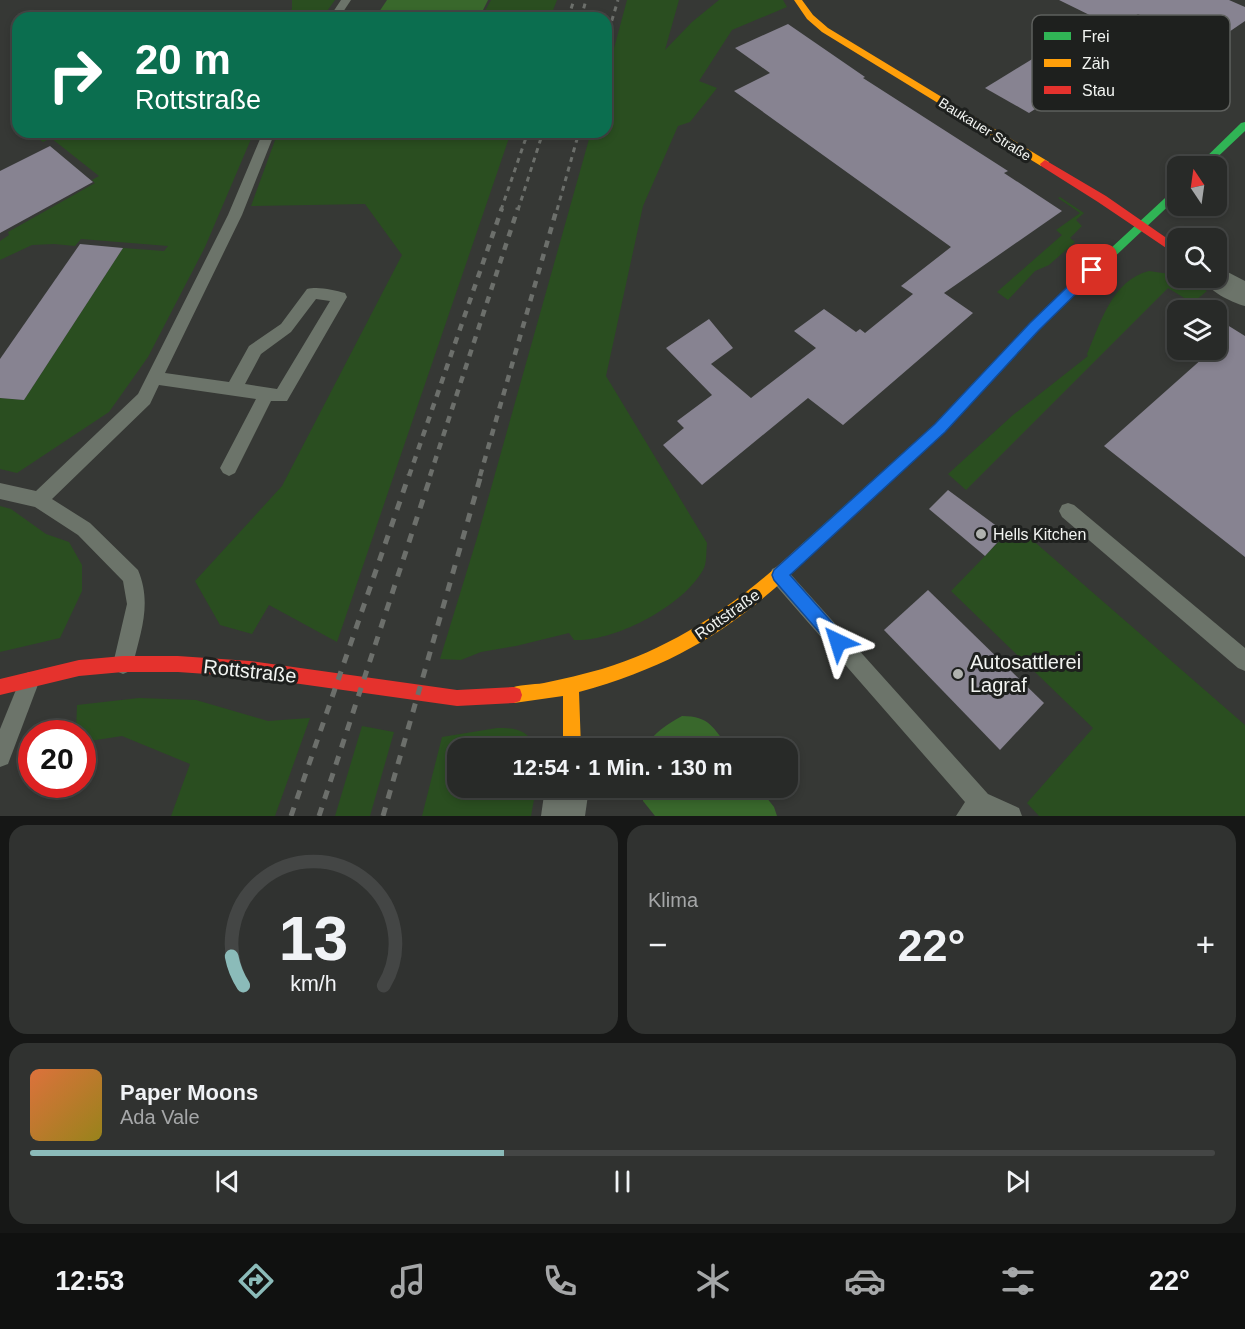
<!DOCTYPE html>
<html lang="de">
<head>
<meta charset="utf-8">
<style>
	:root { --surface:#282a28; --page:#303230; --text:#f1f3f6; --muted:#a5a7a8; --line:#444645; --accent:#8bbbb9 }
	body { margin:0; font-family:Arial,sans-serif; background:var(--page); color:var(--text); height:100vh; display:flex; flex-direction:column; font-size:22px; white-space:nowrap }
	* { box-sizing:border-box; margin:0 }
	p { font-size:20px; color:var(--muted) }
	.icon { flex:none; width:33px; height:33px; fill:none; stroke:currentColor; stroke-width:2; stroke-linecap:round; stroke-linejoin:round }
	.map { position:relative; height:816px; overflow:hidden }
	.drawer { display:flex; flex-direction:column; gap:9px; padding:9px; background:#161716; flex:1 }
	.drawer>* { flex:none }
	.hud { position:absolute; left:12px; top:12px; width:600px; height:126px; border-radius:18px; box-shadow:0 3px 9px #0003,0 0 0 2px var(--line); background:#0b6e4f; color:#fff; overflow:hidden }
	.needle { width:39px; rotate:347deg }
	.buttons { position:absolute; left:1167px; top:156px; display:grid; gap:12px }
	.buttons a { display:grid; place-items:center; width:60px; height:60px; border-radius:12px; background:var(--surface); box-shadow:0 3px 9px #0003,0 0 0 2px var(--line); font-size:30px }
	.speed { position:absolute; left:18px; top:720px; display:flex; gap:12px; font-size:30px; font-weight:700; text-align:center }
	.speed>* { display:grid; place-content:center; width:78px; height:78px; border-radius:50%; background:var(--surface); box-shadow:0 3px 9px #0003,0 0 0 2px var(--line); line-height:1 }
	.speed .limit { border:9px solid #d22; background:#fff; color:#111 }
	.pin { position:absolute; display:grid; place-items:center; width:51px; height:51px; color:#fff; margin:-26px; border-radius:12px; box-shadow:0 3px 9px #0006 }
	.me { position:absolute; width:66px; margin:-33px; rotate:319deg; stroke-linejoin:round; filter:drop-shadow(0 0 4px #0008) }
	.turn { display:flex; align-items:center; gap:21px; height:126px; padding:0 24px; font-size:27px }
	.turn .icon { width:78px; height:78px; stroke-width:2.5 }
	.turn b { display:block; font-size:42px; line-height:51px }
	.big { font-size:45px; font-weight:800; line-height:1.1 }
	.drawer .card { flex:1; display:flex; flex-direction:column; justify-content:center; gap:9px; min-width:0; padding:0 21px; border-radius:18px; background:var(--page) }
	.drawer .dial { align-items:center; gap:0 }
	.dial svg { height:156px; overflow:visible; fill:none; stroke:var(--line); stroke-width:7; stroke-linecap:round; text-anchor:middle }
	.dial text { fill:var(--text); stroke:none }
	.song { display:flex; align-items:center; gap:18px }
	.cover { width:72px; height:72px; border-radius:9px; background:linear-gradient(135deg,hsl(20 70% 55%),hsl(50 70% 35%)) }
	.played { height:6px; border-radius:3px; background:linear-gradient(90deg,var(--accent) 40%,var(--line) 40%) }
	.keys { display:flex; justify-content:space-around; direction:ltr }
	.heat { display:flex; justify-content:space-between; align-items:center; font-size:33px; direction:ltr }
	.drawer .tiles { flex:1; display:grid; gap:9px; grid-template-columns:1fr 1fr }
	.card:last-child { grid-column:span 2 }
	.trip { position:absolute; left:447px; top:738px; width:351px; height:60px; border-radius:18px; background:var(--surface); box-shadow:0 3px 9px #0003,0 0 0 2px var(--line); font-weight:800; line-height:60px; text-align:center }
	.tab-bar { display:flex; height:96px; justify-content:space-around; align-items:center; background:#101110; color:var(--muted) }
	.tab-bar .icon { width:42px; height:42px }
	.tab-bar .current { color:var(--accent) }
	.tab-bar b { font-size:27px; color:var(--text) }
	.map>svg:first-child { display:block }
	.green { fill:#2a4e20 }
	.water { fill:#39682c }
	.building { fill:#878391 }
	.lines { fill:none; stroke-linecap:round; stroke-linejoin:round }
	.lane { fill:#6c746a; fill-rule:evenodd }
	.street { fill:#6c746a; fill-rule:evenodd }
	.fast { fill:#30b455; fill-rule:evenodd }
	.slow { fill:#ff9f0a; fill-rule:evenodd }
	.jam { fill:#e5322d; fill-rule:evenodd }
	.rail-far2 { stroke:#6c6f6b; stroke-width:3; stroke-dasharray:5 5; stroke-linecap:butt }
	.rail-far1 { stroke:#6c6f6b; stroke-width:4.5; stroke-dasharray:7 7; stroke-linecap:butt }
	.rail { stroke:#6c6f6b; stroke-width:5; stroke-dasharray:9 9; stroke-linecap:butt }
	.route { fill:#1a73e8; stroke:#114b97; stroke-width:1.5 }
	.poi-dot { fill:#b0b2af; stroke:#1e201e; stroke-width:2 }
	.labels { text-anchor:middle; stroke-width:6; stroke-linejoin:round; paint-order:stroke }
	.far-street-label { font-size:14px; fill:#f2f4f1; stroke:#1e201e }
	.poi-label { font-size:16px; fill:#f2f4f1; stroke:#1e201e; text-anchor:start }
	.street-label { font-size:16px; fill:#f2f4f1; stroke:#1e201e }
	.near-poi-label { font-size:20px; fill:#f2f4f1; stroke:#1e201e; text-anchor:start }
	.near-street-label { font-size:20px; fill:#f2f4f1; stroke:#1e201e }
	.key { fill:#1e201e; stroke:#5e605d; stroke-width:1.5 }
	.key-label { font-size:16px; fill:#f2f4f1 }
</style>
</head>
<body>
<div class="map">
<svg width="1245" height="816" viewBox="0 0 1245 816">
	<rect width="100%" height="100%" fill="#363835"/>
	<g class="green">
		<path d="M292,0H335L322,18H289L292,8Z"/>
		<path d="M491,0H557L550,18H481Z"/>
		<path d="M627,0H679L665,50L692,22L719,0H783L787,7L732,30L699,81L717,88L690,122L678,126L643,206L606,376L707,543C706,551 707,564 703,570C683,606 615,642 574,640L569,633L516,646L481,652L461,660L440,659L477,538L591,132H606V78Z"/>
		<path d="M30,132H254L205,247L148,357L109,412L17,473L0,469V398L24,400L123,248L164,251L168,246L81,239L75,246L54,244L32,245L0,260V241L9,235L8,232L95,183L92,180L99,176L51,138L43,142Z"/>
		<path d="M278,132H511L337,642L269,605L252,634L220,625L195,581L282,486L402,255L365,204L251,206Z"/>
		<path d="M1060,197L1084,213L1076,220L1082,226L1070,238L1075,242L1049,265L1035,271L1008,300L997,292L1062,235L1056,230L1080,213L1058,198Z"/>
		<path d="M1149,271L1176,275L1207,291L1196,300L1186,299L1168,288L966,490L948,474L1013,415L1088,356L1087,354C1100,324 1112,280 1149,271Z"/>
		<path d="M0,506L11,509L46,534L69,542L82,565V591L60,638L0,652Z"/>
		<path d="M1015,525L1245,725V816H1039L1027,803L1093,728L951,591Z"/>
		<path d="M139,698L196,700L268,721L310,718L275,816H171L190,764L122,736L83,742L82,734L76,733L77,705Z"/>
		<path d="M362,726L394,732L370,816H335Z"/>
		<path d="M497,728C517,728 527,730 537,748H458V788H536L531,816H422L442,737Z"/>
	</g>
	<g class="water">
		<path d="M387,0H488L479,18H375Z"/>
		<path d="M682,716C710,716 713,728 729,748H646C652,733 668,724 682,716Z"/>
		<path d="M641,788H759L774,807L777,816H655L643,801Z"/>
	</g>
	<g class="building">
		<path d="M1059,0H1229L1245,7V21L1207,47L1138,14L1116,28Z"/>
		<path d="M788,24L865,77L863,78L1008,171L1004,173L1062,211L944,293L973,313L843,425L808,398L702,485L663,445L684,428L677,421L712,395L666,348L709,319L733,348L711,364L751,398L816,348L794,331L824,309L856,332L860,329L865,333L913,294L901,286L951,247L734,91L770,73L735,48Z"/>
		<path d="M1047,50L1091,73L1029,113L985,88Z"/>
		<path d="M50,146L93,182L0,233V171Z"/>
		<path d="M80,244L123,248L24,400L0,398V359Z"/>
		<path d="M1216,318L1245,336V557L1104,446L1212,350H1216Z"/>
		<path d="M948,490L1006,533L985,556L929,509Z"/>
		<path d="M928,590L1044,703L1000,750L884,630Z"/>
	</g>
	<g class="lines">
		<g class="lane">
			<path d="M341,0H351L339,18H329Z"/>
			<path d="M263,132H275L242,215L165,373L229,382L249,346L281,324L307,289C318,286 334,290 345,293L347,297L287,401H271L235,473L229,476L223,473L220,468L256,399L159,385L150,404L52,499L90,523L138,570C152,603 141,631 133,664L130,671L123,674L116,671L113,664L127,604L123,581L78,535L35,507L0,499V483L36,491L138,394L228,215ZM316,299L330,301L277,389L245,384L261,354L291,332Z"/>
			<path d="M1068,503L1074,505L1245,648V671L1238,668L1062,517L1059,511L1062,505Z"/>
			<path d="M779,566L786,569L988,794L1019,808L1022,816H956L965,802L772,581L770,575L772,569Z"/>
			<path d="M29,672L36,675L39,682L8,764L0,767V729L22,675Z"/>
		</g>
		<g class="street">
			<path d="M1216,266L1245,281V306C1230,302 1209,291 1202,278H1216Z"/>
			<path d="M545,788H589L585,816H541Z"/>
		</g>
		<g class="fast">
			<path d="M1245,122V131L1208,166H1197L1241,123Z"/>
			<path d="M1178,186V197L1038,329L945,432L813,553L808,555L803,553L800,548L803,543L935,424L1030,323Z"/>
		</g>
		<g class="slow">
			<path d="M794,0H802L813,15L828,28L1049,162V166H1041L822,32L807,19Z"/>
			<path d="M808,541L813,543L816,548L813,553C739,625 680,664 579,692L581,748H563V696L514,703L508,701L506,695L508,689C519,684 532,685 544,683C564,679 583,674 602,669C681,645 743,599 803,543Z"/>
		</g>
		<g class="jam">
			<path d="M1045,160L1106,196L1178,246V256L1098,202L1041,166L1040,164Z"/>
			<path d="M123,656H178L250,661L457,690L514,687L520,689L522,695L520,701L514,703L457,706L250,677L178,672H123L79,676L0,695V679L79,660Z"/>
		</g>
		<g class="rail-far2">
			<path d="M568,18L574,0"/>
			<path d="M581,18L586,0"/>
			<path d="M606,40L618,0"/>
			<path d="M501,210L528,132"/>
			<path d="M518,210L543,132"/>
			<path d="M557,210L579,132"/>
		</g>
		<g class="rail-far1">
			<path d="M409,476L502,208"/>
			<path d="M430,476L518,208"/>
			<path d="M480,476L557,208"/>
		</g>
		<g class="rail">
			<path d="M291,816L409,475"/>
			<path d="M319,816L431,475"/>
			<path d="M383,816L481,475"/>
		</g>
	</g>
	<path class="route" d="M1092,266L1097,267V273L1039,330L945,432L790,575L844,636L846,642L844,647L838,650L832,647L774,580L772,575L774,570L935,424L1030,323L1088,267Z"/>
	<g class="poi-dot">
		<circle cx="981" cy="534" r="6"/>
		<circle cx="958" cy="674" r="6"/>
	</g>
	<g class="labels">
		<g class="far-street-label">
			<text transform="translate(985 129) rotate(32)" y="5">Baukauer Straße</text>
		</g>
		<g class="poi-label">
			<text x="993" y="540">Hells Kitchen</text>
		</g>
		<g class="street-label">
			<text transform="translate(727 614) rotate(-35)" y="6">Rottstraße</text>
		</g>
		<g class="near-poi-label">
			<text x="970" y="669">Autosattlerei<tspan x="970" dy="23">Lagraf</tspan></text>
		</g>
		<g class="near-street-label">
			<text transform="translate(250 671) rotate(6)" y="7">Rottstraße</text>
		</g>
	</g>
	<rect x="1032" y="15" width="198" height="96" rx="9" class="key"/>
	<rect x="1044" y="32" width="27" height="8" fill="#30b455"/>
	<rect x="1044" y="59" width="27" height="8" fill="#ff9f0a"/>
	<rect x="1044" y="86" width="27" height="8" fill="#e5322d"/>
	<g class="key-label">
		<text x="1082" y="42">Frei</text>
		<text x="1082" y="69">Zäh</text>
		<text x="1082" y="96">Stau</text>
	</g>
</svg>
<div class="buttons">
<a><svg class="needle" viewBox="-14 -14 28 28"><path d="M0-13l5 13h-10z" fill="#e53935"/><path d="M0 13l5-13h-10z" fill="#a5a7a8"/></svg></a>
<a><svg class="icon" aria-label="search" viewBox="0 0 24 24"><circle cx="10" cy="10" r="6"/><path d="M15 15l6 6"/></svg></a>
<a><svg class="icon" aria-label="layers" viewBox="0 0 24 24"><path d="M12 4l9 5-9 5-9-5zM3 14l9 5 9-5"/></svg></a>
</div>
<div class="speed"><div class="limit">20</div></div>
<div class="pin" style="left:1092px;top:270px;background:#d93025"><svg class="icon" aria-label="arrive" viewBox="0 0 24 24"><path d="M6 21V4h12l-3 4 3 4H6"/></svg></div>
<svg class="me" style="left:838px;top:642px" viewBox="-20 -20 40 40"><path d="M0-17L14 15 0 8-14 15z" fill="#1a73e8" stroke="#fff" stroke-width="4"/></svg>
<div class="trip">12:54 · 1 Min. · 130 m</div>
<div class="hud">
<div class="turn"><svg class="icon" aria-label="right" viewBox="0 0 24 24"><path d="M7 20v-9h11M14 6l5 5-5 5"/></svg><div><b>20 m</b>Rottstraße</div></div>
</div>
</div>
<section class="drawer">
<div class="tiles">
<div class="card dial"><svg viewBox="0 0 100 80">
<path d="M14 69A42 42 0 1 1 86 69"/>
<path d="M14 69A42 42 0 0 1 8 54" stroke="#8bbbb9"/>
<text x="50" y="56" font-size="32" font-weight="700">13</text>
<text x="50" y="72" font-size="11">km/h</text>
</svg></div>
<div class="card"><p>Klima</p>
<div class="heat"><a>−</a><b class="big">22°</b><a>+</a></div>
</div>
<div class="card">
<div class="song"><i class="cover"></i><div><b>Paper Moons</b><p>Ada Vale</p></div></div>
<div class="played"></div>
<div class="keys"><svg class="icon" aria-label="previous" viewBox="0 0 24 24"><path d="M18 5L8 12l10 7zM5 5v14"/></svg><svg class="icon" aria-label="pause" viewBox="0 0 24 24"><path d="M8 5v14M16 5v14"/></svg><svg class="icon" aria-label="next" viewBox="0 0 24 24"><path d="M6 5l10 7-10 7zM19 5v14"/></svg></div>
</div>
</div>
</section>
<nav class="tab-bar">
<b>12:53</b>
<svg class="icon current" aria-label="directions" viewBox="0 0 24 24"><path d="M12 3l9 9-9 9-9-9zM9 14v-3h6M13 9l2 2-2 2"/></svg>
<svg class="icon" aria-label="music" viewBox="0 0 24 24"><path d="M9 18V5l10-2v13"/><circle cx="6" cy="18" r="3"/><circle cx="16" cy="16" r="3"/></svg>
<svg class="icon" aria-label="phone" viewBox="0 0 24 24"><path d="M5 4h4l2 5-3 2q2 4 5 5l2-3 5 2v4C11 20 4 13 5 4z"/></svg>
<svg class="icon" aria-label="climate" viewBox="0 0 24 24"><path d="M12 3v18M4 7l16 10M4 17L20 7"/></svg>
<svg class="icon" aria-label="car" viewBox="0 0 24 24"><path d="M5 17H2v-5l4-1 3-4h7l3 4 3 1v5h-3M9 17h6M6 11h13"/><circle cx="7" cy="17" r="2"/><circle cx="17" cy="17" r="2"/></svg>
<svg class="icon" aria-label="filters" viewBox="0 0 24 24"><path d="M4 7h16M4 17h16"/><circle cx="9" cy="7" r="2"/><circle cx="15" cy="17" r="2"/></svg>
<b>22°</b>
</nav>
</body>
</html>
